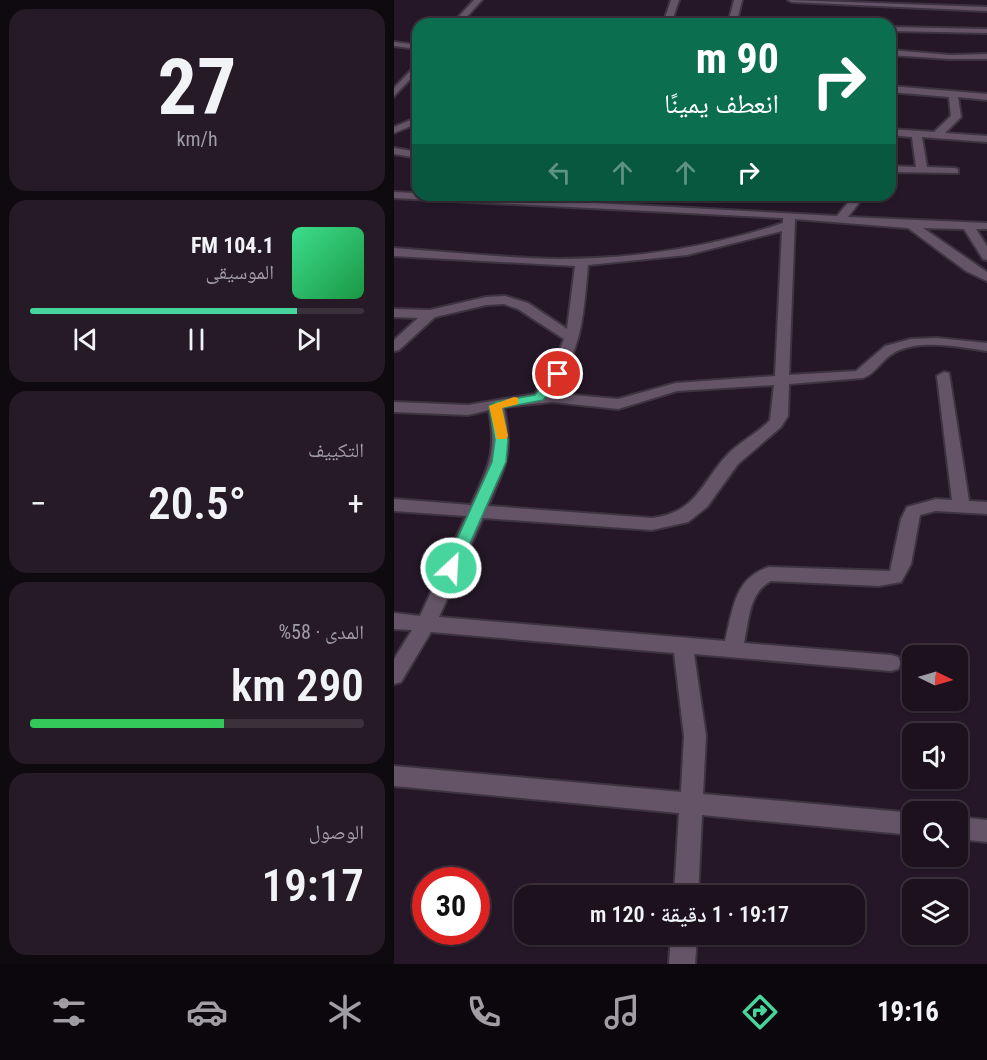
<!DOCTYPE html>
<html lang="ar">
<head>
<meta charset="utf-8">
<style>
	:root { --surface:#1c111d; --page:#251a26; --text:#f1f3f6; --muted:#a09da4; --line:#3a313b; --accent:#47d49d }
	body { margin:0; font-family:"Roboto Condensed","Noto Naskh Arabic",sans-serif; background:var(--page); color:var(--text); direction:rtl; height:100vh; display:flex; flex-direction:column; font-size:22px; white-space:nowrap }
	* { box-sizing:border-box; margin:0 }
	p { font-size:20px; color:var(--muted) }
	.icon { flex:none; width:33px; height:33px; fill:none; stroke:currentColor; stroke-width:2; stroke-linecap:round; stroke-linejoin:round }
	.map { position:relative; flex:1; overflow:hidden; direction:ltr }
	.side { display:flex; flex-direction:column; gap:9px; padding:9px; background:#0f0910; width:394px }
	.side>* { flex:none }
	.banner { position:absolute; left:18px; top:18px; width:484px; height:183px; border-radius:18px; box-shadow:0 2px 4px #0004,0 0 0 2px var(--line); direction:rtl; background:#0b6e4f; color:#fff; overflow:hidden }
	.needle { width:39px; rotate:95deg }
	.controls { position:absolute; left:508px; top:645px; display:grid; gap:12px }
	.controls a { display:grid; place-items:center; width:66px; height:66px; border-radius:12px; background:var(--surface); box-shadow:0 2px 4px #0004,0 0 0 2px var(--line); font-size:30px }
	.speed { position:absolute; left:18px; top:867px; display:flex; gap:12px; font-size:30px; font-weight:700; text-align:center }
	.speed>* { display:grid; place-content:center; width:78px; height:78px; border-radius:50%; background:var(--surface); box-shadow:0 2px 4px #0004,0 0 0 2px var(--line); line-height:1 }
	.speed .limit { border:9px solid #d22; background:#fff; color:#111 }
	.pin { position:absolute; display:grid; place-items:center; width:51px; height:51px; color:#fff; margin:-26px; border:3px solid #fff; border-radius:50%; box-shadow:0 2px 6px #0007 }
	.me { position:absolute; width:66px; margin:-33px; rotate:25deg; stroke-linejoin:round; filter:drop-shadow(0 0 4px #0008) }
	.turn { display:flex; align-items:center; gap:21px; height:126px; padding:0 18px; font-size:27px }
	.turn .icon { width:78px; height:78px; stroke-width:2.5 }
	.turn b { display:block; font-size:42px; line-height:51px }
	.lanes { display:flex; align-items:center; height:57px; padding:0 18px; background:#0003; justify-content:center; gap:30px; direction:ltr }
	.lanes .off { opacity:.35 }
	.big { font-size:45px; font-weight:600; line-height:1.1 }
	.side .tile { flex:1; display:flex; flex-direction:column; justify-content:center; gap:9px; min-width:0; padding:0 21px; border-radius:18px; background:var(--page) }
	.side .dial { align-items:center; gap:0 }
	.dial b { font-size:78px; line-height:1 }
	.song { display:flex; align-items:center; gap:18px }
	.cover { width:72px; height:72px; border-radius:9px; background:linear-gradient(135deg,hsl(150 70% 55%),hsl(140 70% 35%)) }
	.played { height:6px; border-radius:3px; background:linear-gradient(90deg,var(--accent) 80%,var(--line) 80%) }
	.keys { display:flex; justify-content:space-around; direction:ltr }
	.heat { display:flex; justify-content:space-between; align-items:center; font-size:33px; direction:ltr }
	.charge { height:9px; border-radius:4px; background:linear-gradient(90deg,#34c759 58%,var(--line) 0) }
	.trip { position:absolute; left:120px; top:885px; width:351px; height:60px; border-radius:18px; background:var(--surface); box-shadow:0 2px 4px #0004,0 0 0 2px var(--line); font-weight:600; line-height:60px; text-align:center; direction:rtl }
	.tab-bar { display:flex; height:96px; justify-content:space-around; align-items:center; background:#0b070c; color:var(--muted) }
	.tab-bar .icon { width:42px; height:42px }
	.tab-bar .on { color:var(--accent) }
	.tab-bar b { font-size:27px; color:var(--text) }
	main { display:flex; flex:1; min-height:0 }
	.map>svg:first-child { display:block }
	.lines { fill:none; stroke-linecap:round; stroke-linejoin:round }
	.minor-casing { stroke:#3e3441; stroke-width:4 }
	.minor { fill:#655468; fill-rule:evenodd }
	.route { fill:#47d49d; stroke:#2e8a66; stroke-width:1.5 }
	.slow { fill:#f59e0b }
</style>
</head>
<body>
<main>
<div class="map">
<svg width="593" height="964" viewBox="0 0 593 964">
	<rect width="100%" height="100%" fill="#251727"/>
	<g class="lines">
		<g class="minor-casing">
			<g id="minor">
				<path d="M80,0H88L66,24H58Z"/>
				<path d="M277,0H285L277,24H269Z"/>
				<path d="M340,0H348L343,21L360,24H334Z"/>
				<path d="M394,0L593,7V11L398,2Z"/>
				<path d="M496,27L593,29V33L496,31Z"/>
				<path d="M0,42L24,45V49L0,46Z"/>
				<path d="M496,50L556,55L593,54V59H556L496,55Z"/>
				<path d="M24,63V71L0,96V88Z"/>
				<path d="M496,86L593,94V100L564,97L567,117L551,133L593,136V142L528,137L533,167L560,168L564,169V173L496,172V166L522,167L518,137L496,135V129L540,132L557,116L555,97L496,92Z"/>
				<path d="M24,117V123L0,133V127Z"/>
				<path d="M0,148L24,152V158L0,154Z"/>
				<path d="M0,192L443,216L453,204L455,195H465L464,204L454,217L593,223V229H582L593,246V260L589,259L570,229L529,228L593,272V281L572,271L514,228L401,219L395,375L462,371L491,346L517,339L543,338L593,343V351C565,347 523,338 498,354C487,361 482,373 469,378L395,384L394,416L387,427L344,464L313,507L294,522L258,530L89,518L45,617L331,641C339,610 340,578 375,567L496,571L507,519L513,507L542,499L558,500L543,376L550,372L555,373L575,501L593,502V514L542,511L526,515L517,564L507,582L485,586L377,581C355,592 355,620 350,643L497,655L504,657L507,663L504,669L497,671L300,654L312,736L309,794L519,813V835L308,815L304,896H280L285,813L0,786V766L287,792L290,736L280,653L37,632L7,682L0,684V659L18,630L0,629V613L26,616L72,516L0,511V499L77,505C95,465 103,454 95,410L74,415L0,412V402L74,405L141,394L160,364L170,339L124,309L110,304L92,305L41,317L5,350L0,351V340L24,318L0,317V309L36,310L92,297L111,296L134,303L173,329L181,266L0,256V248C55,252 109,258 164,259C240,259 317,247 389,223V218L0,198ZM388,231L381,376L282,383L224,399L157,393C189,348 189,318 194,265L293,255ZM380,385L376,420C364,433 349,440 336,452C307,481 305,512 258,518L94,506C113,462 119,456 110,407L158,402L224,409L283,391Z"/>
				<path d="M564,817L593,820V842L564,839Z"/>
				<path d="M277,934H303L301,964H275Z"/>
			</g>
		</g>
		<use href="#minor" class="minor"/>
	</g>
	<path class="route" d="M160,372L170,374L149,400L108,408L114,440L112,462L65,568L63,572H52L50,568L98,462L101,440L95,406L102,402L141,395Z"/>
	<path class="slow" d="M120,397L124,398V404L108,408L114,436L112,439H103L95,406Z"/>
</svg>
<div class="controls">
<a><svg class="needle" viewBox="-14 -14 28 28"><path d="M0-13l5 13h-10z" fill="#e53935"/><path d="M0 13l5-13h-10z" fill="#a09da4"/></svg></a>
<a><svg class="icon" aria-label="sound" viewBox="0 0 24 24"><path d="M4 9h4l5-4v14l-5-4H4zM17 9q2 3 0 6"/></svg></a>
<a><svg class="icon" aria-label="search" viewBox="0 0 24 24"><circle cx="10" cy="10" r="6"/><path d="M15 15l6 6"/></svg></a>
<a><svg class="icon" aria-label="layers" viewBox="0 0 24 24"><path d="M12 4l9 5-9 5-9-5zM3 14l9 5 9-5"/></svg></a>
</div>
<div class="speed"><div class="limit">30</div></div>
<div class="pin" style="left:164px;top:374px;background:#d93025"><svg class="icon" aria-label="arrive" viewBox="0 0 24 24"><path d="M6 21V4h12l-3 4 3 4H6"/></svg></div>
<svg class="me" style="left:57px;top:568px" viewBox="-20 -20 40 40"><circle r="17" fill="#47d49d" stroke="#fff" stroke-width="3"/><path d="M0-11L8 9 0 5-8 9z" fill="#fff"/></svg>
<div class="trip">19:17 · 1 دقيقة · 120 m</div>
<div class="banner">
<div class="turn"><svg class="icon" aria-label="right" viewBox="0 0 24 24"><path d="M7 20v-9h11M14 6l5 5-5 5"/></svg><div><b>90 m</b>انعطف يمينًا</div></div>
<div class="lanes"><svg class="icon off" aria-label="left" viewBox="0 0 24 24"><path d="M17 20v-9H6M10 6l-5 5 5 5"/></svg><svg class="icon off" aria-label="ahead" viewBox="0 0 24 24"><path d="M12 20V5M6 11l6-6 6 6"/></svg><svg class="icon off" aria-label="ahead" viewBox="0 0 24 24"><path d="M12 20V5M6 11l6-6 6 6"/></svg><svg class="icon" aria-label="right" viewBox="0 0 24 24"><path d="M7 20v-9h11M14 6l5 5-5 5"/></svg></div>
</div>
</div>
<section class="side">
<div class="tile dial"><b>27</b><p>km/h</p></div>
<div class="tile">
<div class="song"><i class="cover"></i><div><b>104.1 FM</b><p>الموسيقى</p></div></div>
<div class="played"></div>
<div class="keys"><svg class="icon" aria-label="previous" viewBox="0 0 24 24"><path d="M18 5L8 12l10 7zM5 5v14"/></svg><svg class="icon" aria-label="pause" viewBox="0 0 24 24"><path d="M8 5v14M16 5v14"/></svg><svg class="icon" aria-label="next" viewBox="0 0 24 24"><path d="M6 5l10 7-10 7zM19 5v14"/></svg></div>
</div>
<div class="tile"><p>التكييف</p>
<div class="heat"><a>−</a><b class="big">20.5°</b><a>+</a></div>
</div>
<div class="tile"><p>المدى · 58%</p><b class="big">290 km</b><div class="charge"></div></div>
<div class="tile"><p>الوصول</p><b class="big">19:17</b></div>
</section>
</main>
<nav class="tab-bar">
<b>19:16</b>
<svg class="icon on" aria-label="directions" viewBox="0 0 24 24"><path d="M12 3l9 9-9 9-9-9zM9 14v-3h6M13 9l2 2-2 2"/></svg>
<svg class="icon" aria-label="music" viewBox="0 0 24 24"><path d="M9 18V5l10-2v13"/><circle cx="6" cy="18" r="3"/><circle cx="16" cy="16" r="3"/></svg>
<svg class="icon" aria-label="phone" viewBox="0 0 24 24"><path d="M5 4h4l2 5-3 2q2 4 5 5l2-3 5 2v4C11 20 4 13 5 4z"/></svg>
<svg class="icon" aria-label="climate" viewBox="0 0 24 24"><path d="M12 3v18M4 7l16 10M4 17L20 7"/></svg>
<svg class="icon" aria-label="car" viewBox="0 0 24 24"><path d="M5 17H2v-5l4-1 3-4h7l3 4 3 1v5h-3M9 17h6M6 11h13"/><circle cx="7" cy="17" r="2"/><circle cx="17" cy="17" r="2"/></svg>
<svg class="icon" aria-label="filters" viewBox="0 0 24 24"><path d="M4 7h16M4 17h16"/><circle cx="9" cy="7" r="2"/><circle cx="15" cy="17" r="2"/></svg>
</nav>
</body>
</html>
